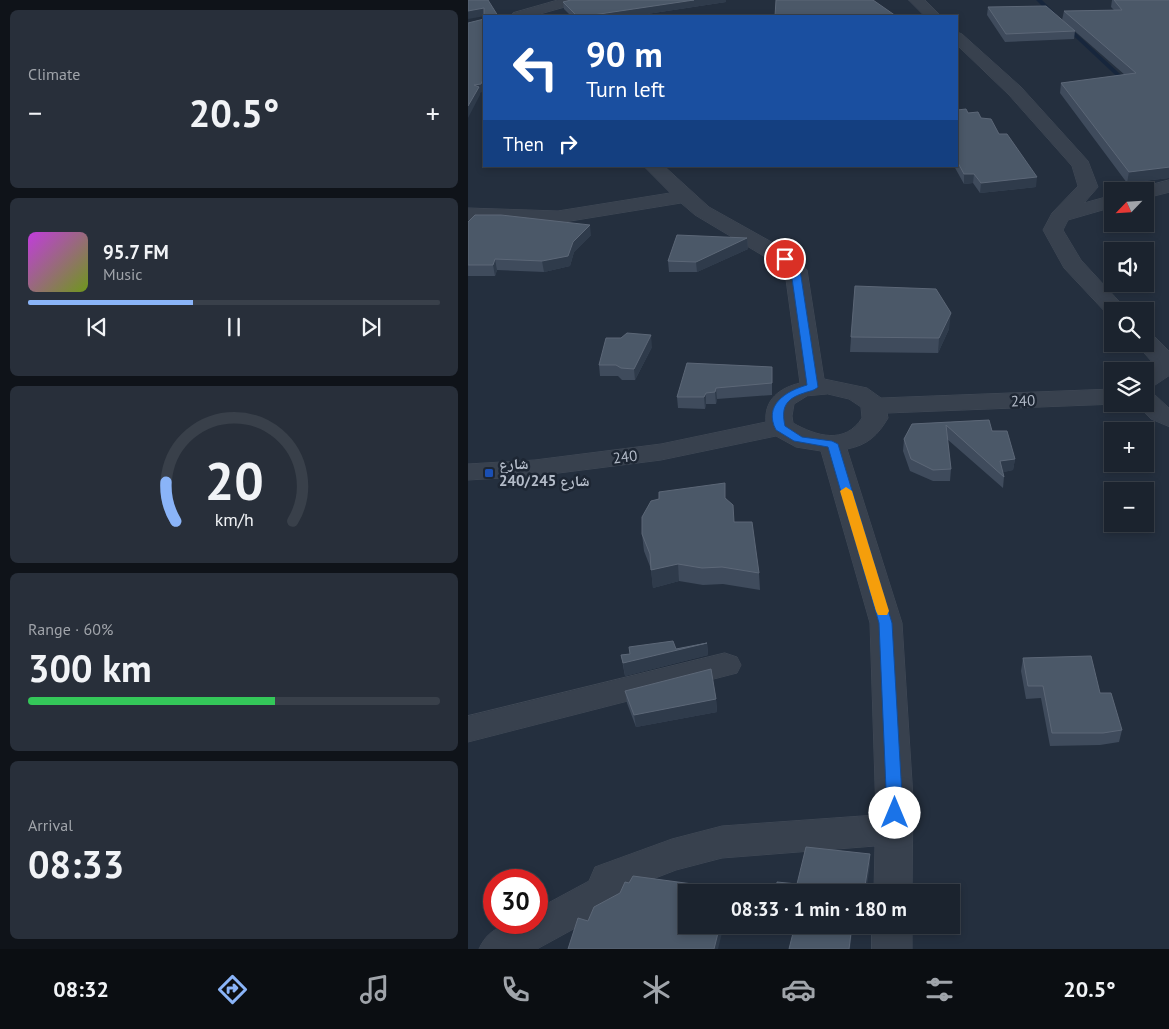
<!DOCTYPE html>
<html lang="en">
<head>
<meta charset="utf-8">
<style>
	:root { --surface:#1b232e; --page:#282f3a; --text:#f1f3f6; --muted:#a0a4aa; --line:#39404a; --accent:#8ab4f8 }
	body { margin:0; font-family:"PT Sans","Noto Naskh Arabic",sans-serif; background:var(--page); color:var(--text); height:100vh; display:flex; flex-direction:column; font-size:19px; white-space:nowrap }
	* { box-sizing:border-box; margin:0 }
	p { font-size:16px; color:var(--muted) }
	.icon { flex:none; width:28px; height:28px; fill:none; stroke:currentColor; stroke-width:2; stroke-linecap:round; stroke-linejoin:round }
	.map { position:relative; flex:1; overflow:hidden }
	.sheet { display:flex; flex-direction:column; gap:10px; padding:10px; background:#0f1319; width:468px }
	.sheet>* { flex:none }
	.top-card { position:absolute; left:15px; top:15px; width:475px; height:152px; border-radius:0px; box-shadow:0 2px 8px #0003,0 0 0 1px var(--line); background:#1a4fa0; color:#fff; overflow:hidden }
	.needle { width:32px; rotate:245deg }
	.tools { position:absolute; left:636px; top:182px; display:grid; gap:10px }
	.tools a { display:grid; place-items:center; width:50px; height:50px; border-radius:0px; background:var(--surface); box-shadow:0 2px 8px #0003,0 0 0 1px var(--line); font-size:25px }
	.speed { position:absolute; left:15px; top:869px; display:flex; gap:10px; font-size:25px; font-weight:700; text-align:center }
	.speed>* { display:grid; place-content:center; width:65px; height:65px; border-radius:50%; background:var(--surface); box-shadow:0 2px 8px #0003,0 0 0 1px var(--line); line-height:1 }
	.speed .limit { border:8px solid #d22; background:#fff; color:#111 }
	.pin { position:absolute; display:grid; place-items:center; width:42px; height:42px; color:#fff; margin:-21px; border:2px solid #fff; border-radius:50%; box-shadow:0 1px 5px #0007 }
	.me { position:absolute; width:55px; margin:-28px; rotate:0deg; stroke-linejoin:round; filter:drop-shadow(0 0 4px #0008) }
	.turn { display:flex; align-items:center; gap:18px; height:105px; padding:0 20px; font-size:22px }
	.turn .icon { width:65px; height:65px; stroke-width:2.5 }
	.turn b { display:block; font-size:35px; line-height:42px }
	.then { display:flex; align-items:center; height:48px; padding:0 20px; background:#0003; gap:10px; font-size:19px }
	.big { font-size:38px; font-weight:700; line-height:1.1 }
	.sheet .card { flex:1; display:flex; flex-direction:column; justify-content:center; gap:8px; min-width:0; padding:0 18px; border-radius:8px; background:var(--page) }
	.sheet .dial { align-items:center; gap:0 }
	.dial svg { height:130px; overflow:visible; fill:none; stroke:var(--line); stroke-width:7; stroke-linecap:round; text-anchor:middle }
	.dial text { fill:var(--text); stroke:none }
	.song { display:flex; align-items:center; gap:15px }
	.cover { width:60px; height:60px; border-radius:8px; background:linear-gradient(135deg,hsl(290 70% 55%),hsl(80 70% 35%)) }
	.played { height:5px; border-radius:2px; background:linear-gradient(90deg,var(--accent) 40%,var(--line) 40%) }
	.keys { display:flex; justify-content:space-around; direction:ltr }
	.heat { display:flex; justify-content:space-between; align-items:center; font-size:28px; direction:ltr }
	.charge { height:8px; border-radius:4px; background:linear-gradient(90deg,#34c759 60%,var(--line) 0) }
	.trip { position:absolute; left:210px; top:884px; width:282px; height:50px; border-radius:0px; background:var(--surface); box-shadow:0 2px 8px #0003,0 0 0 1px var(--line); font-weight:700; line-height:50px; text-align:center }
	.menu { display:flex; height:80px; justify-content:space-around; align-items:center; background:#0b0e12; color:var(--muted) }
	.menu .icon { width:35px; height:35px }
	.menu .on { color:var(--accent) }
	.menu b { font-size:22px; color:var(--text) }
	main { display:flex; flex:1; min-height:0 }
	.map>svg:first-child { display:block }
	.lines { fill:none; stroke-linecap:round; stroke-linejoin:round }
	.stream { fill:#17263c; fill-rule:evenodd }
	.street-casing { stroke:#414a57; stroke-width:1 }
	.street { fill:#38414e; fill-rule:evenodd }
	.wall { fill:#3f4b5c }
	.shaded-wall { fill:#2f3b4b }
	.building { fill:#4b5868; stroke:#5c6777 }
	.route { fill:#1a73e8; stroke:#114b97 }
	.slow { fill:#f59e0b }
	.transit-dot { fill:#1a4fb4; stroke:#1d2633; stroke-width:2 }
	.labels { text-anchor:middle; stroke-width:5; stroke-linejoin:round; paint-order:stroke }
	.street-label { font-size:15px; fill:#b4bcc9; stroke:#1d2633 }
	.poi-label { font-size:15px; font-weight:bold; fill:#b4bcc9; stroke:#1d2633; text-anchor:start }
</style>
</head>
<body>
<main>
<section class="sheet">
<div class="card"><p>Climate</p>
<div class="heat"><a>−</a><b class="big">20.5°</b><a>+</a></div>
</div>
<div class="card">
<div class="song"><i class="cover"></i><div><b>95.7 FM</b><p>Music</p></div></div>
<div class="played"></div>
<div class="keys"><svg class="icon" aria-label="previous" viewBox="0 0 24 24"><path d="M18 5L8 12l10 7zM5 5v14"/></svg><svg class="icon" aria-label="pause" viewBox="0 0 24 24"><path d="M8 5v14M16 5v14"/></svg><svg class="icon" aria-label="next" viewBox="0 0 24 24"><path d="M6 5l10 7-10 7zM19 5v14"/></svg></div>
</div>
<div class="card dial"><svg viewBox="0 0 100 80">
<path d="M14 69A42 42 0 1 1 86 69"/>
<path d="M14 69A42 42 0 0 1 8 45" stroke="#8ab4f8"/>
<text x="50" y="56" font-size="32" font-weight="700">20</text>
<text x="50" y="72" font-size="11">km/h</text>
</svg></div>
<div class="card"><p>Range · 60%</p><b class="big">300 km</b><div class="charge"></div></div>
<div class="card"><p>Arrival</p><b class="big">08:33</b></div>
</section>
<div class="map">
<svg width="702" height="949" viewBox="0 0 702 949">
	<rect width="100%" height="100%" fill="#242f3e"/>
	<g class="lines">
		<g class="stream">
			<path d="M568,0H574L588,14V16H584Z"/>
			<path d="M597,23L663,84V86H659L595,26L594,25Z"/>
		</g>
		<g class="street-casing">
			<g id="street">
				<path d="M90,0H113L111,3L65,16H43L45,13Z"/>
				<path d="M441,0H457L473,16H457Z"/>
				<path d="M489,32L494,34L553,87L620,161L630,187L616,203L645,195V207L600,220L595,230L613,260L660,311H645V317L641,316L596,268L575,230L584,213L610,186L604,166L541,95L489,45Z"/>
				<path d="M176,166H196L241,207L325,254L339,270L356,379L399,388L413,398L645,389V404H648L419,413L420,418C410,435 400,445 379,449L434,623L445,798L444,892H406L407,846L254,858L208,870L159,889L153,903L69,949H11C22,924 44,922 69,922V909L121,881L127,867L204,839L254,826L408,815L402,623L353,451L328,447L308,436L193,460L67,476L0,480V464L67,460L193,444L298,422C296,399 312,388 332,383L317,272L309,264L227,215L213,203L90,223L0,220V208L90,211L202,193ZM360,394L381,399L393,407L394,418C377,445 348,436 325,423L324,416L326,404L339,396Z"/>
				<path d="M702,180V192L678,198V191H669L671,188Z"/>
				<path d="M678,334L686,336L702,352V375L687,385L678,387V371H673L686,364L668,344H678Z"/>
				<path d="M678,392L687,395L702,409V427L683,419L668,404H678Z"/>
				<path d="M257,653L269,657L273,665L269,673L0,742V716Z"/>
				<rect x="404" y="925" width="40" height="24"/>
			</g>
		</g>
		<use href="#street" class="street"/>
	</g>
	<g class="wall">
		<path d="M644,0H702V178L659,183L592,93L593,83L657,75L594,20L596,11L646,10L643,7Z"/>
		<path d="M95,2H258L166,16H103L96,9Z"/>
		<path d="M520,7L607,31L606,39L537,42L519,15Z"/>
		<path d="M489,110L500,113L513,118L531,134L568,187L512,193L505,183L496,184L486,166H489Z"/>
		<path d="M0,222L123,235L106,252L102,266L76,272L29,270L27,276H0Z"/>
		<path d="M279,238L280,249L229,272H201L200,261Z"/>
		<path d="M481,329L470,353L382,352L383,337Z"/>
		<path d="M184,347L167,380H154L150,376H132L131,365Z"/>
		<path d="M304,367V395L249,399L248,404H238L237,409L210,408L209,397Z"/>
		<path d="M521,420L524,431L547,459L545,470L535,472L536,477L535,488L479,439L483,469L482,481H465L442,471L435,451L436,439L444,424Z"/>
		<path d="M258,498L266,522L291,573L292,590L255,584L235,585L211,581L185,588L183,569L176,551L174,534Z"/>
		<path d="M239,643L240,655L157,676L153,655L208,649Z"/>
		<path d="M555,658L632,693L654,730L651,742L632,745L582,746L573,698L558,699L553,671Z"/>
		<path d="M157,691L248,699L249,712L168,727L159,703Z"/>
		<path d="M305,925H385L324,935L305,930Z"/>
	</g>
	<g class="shaded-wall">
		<path d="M226,0H258V2L166,16H118Z"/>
		<path d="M16,8L17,16L0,19V11Z"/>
		<path d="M16,77V88L14,92L12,93V95L0,118V106L6,85Z"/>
		<path d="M702,167V178L659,183L661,172Z"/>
		<path d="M496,174H506L505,183L496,184Z"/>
		<path d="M569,177L568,187L512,193L513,183Z"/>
		<path d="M122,225L123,235L106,252L102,266L76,272L74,261Z"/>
		<path d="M279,238L280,249L229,272L228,262Z"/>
		<path d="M27,259L29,270L27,276L25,265Z"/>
		<path d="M483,313L481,329L470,353L471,338Z"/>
		<path d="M183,335L184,347L167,380L166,369Z"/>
		<path d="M248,388L249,399L248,404L247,392Z"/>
		<path d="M238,393V404L237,409L236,397Z"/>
		<path d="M547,459L545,470L532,473V461Z"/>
		<path d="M210,564L211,581L185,588L183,570Z"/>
		<path d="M239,643L240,655L157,676L155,663Z"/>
		<path d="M248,699L249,712L168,727L166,715Z"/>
		<path d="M402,854V866L398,892H396Z"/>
		<path d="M252,925H256L250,949H246Z"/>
		<path d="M384,925H385L382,949H381Z"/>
	</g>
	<g class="building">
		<path d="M0,0H20L30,16H16V19V8L0,11Z"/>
		<path d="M103,0H226L118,16H109L95,2Z"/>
		<path d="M308,0H405L428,16H307Z"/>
		<path d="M646,0H702V167L661,172L593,83L668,73L596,11L654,10Z"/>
		<path d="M578,6L607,31L538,34L520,7Z"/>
		<path d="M16,19V77L13,84L6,85L11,87L0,106V23Z"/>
		<path d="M498,109L500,113L510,112L513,118L523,119L531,134H539L569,177L513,183L506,174H496L489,161V110Z"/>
		<path d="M7,215H33L122,225L105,242L100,256L74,261L27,259L25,265H0V222Z"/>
		<path d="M209,235L279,238L228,262L200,261Z"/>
		<path d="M387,286L468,289L483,313L471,338L383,337Z"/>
		<path d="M159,333L183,335L166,369L153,368L148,365H131L138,338H153Z"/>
		<path d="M219,363L304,367V383L248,388L247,392L238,393L236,397H209Z"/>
		<path d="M521,420L524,431H539L547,459L532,461L536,477L478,425L483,469L465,470L443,459L436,439L444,424Z"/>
		<path d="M257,483V498L265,505L266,522H284L291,573L254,567L234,568L210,564L183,570L182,554L174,534V517L183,501L191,499V492Z"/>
		<path d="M205,641L208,649L239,643L155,663L153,655L162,654L161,647Z"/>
		<path d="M623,656L632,693H643L654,730L635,733H584L575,686H560L555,658Z"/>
		<path d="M243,669L248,699L166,715L157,691Z"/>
		<path d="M338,847L402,854L396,892H308L309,882L329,884Z"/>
		<path d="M165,876L232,885L231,888L254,892H219V925H252L246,949H100L110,918L120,921L126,907L152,893L157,882L161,883Z"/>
		<path d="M327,925H384L381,949H321Z"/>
	</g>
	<path class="route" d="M314,257H321L332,270L350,387C346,391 341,391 336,393C317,399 313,408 317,426L334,437L364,441L370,444L424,623L435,813L432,818L427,820L422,818L419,813L411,623L360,447L326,441L308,430C295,405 318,391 339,385L323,271L313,259Z"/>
	<path class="slow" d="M378,487L384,491L421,611L419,615H410L408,611L372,491Z"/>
	<rect class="transit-dot" x="16" y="468" width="10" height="10" rx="2.5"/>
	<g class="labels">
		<g class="street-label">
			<text transform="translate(555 401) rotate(-2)" y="5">240</text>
			<text transform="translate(157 457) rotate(-7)" y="5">240</text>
		</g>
		<g class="poi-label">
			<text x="31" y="469">شارع<tspan x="31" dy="17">240/شارع 245</tspan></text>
		</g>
	</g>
</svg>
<div class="tools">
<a><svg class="needle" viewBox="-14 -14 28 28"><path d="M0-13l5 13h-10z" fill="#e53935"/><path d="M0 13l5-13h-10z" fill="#a0a4aa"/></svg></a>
<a><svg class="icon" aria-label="sound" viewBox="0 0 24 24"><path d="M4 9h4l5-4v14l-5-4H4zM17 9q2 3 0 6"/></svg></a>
<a><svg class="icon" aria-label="search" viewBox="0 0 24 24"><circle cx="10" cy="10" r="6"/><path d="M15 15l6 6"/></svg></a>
<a><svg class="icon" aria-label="layers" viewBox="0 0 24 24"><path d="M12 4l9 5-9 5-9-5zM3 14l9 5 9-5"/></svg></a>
<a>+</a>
<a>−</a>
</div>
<div class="speed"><div class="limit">30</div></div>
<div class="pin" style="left:317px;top:259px;background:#d93025"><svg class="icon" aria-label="arrive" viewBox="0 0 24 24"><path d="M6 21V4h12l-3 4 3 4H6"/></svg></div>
<svg class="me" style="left:427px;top:813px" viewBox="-20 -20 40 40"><circle r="19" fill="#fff"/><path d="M0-13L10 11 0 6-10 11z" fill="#1a73e8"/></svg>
<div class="trip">08:33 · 1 min · 180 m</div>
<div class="top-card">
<div class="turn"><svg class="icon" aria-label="left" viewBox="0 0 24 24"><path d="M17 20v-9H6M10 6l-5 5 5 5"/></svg><div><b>90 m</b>Turn left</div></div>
<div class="then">Then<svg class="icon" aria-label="right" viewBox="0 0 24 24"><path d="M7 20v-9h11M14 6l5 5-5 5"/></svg></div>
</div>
</div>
</main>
<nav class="menu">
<b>08:32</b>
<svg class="icon on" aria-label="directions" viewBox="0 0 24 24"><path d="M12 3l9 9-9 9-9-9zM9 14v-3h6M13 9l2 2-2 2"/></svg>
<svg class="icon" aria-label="music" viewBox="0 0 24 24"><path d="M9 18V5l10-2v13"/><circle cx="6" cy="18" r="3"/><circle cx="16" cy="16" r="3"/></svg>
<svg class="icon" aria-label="phone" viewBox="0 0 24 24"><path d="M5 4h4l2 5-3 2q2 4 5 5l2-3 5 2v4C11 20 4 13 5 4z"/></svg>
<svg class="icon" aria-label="climate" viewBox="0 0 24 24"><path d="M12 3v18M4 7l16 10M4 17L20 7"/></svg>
<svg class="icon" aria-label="car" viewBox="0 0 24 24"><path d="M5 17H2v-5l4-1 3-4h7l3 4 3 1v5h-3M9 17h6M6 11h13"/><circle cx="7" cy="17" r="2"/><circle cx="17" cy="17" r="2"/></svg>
<svg class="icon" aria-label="filters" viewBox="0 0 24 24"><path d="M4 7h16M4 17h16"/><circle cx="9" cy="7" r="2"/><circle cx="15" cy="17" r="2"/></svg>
<b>20.5°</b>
</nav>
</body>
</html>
